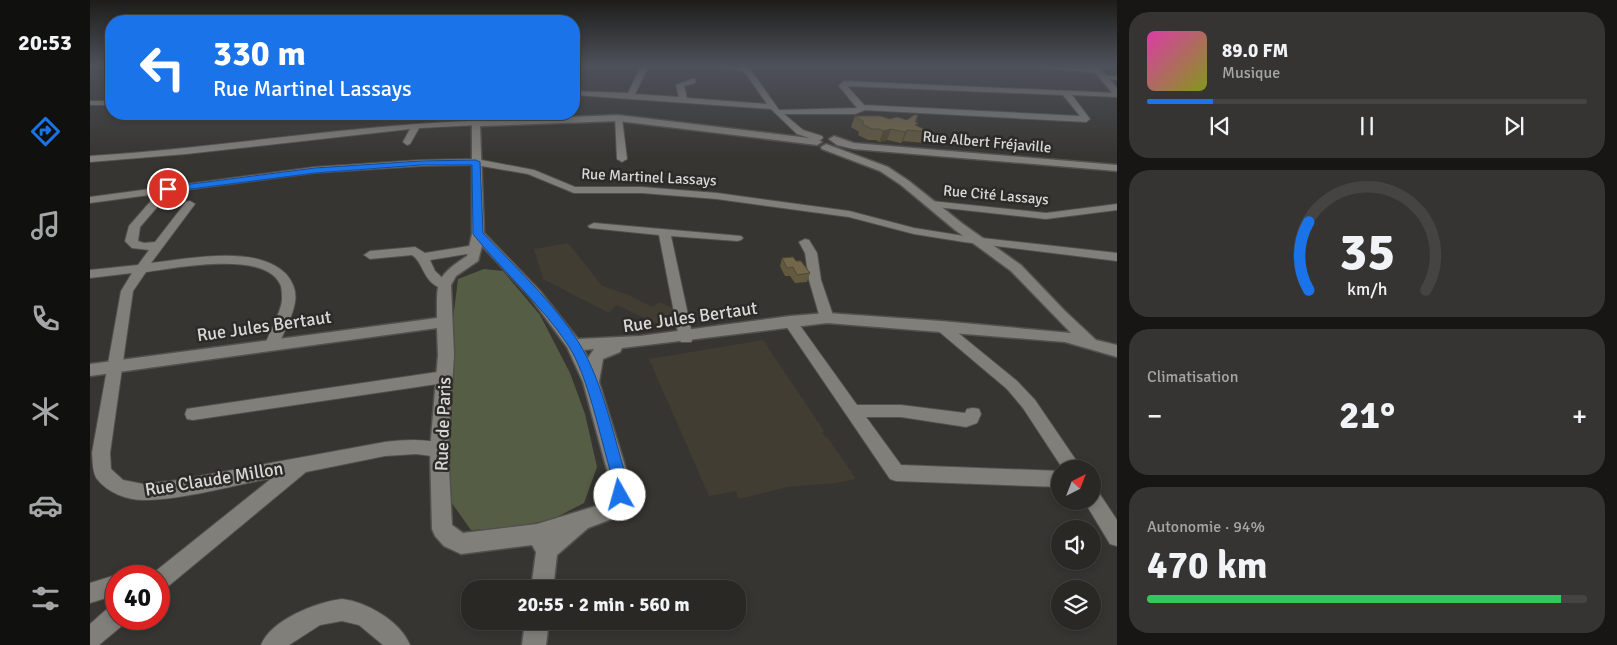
<!DOCTYPE html>
<html lang="fr">
<head>
<meta charset="utf-8">
<style>
	:root { --surface:#292825; --page:#353432; --text:#f1f3f6; --muted:#a5a6a7; --line:#454442; --accent:#1a73e8 }
	body { margin:0; font-family:Signika,sans-serif; background:var(--page); color:var(--text); height:100vh; display:flex; flex-direction:column; font-size:19px; white-space:nowrap }
	* { box-sizing:border-box; margin:0 }
	p { font-size:16px; color:var(--muted) }
	.icon { flex:none; width:28px; height:28px; fill:none; stroke:currentColor; stroke-width:2; stroke-linecap:round; stroke-linejoin:round }
	.map { position:relative; flex:1; overflow:hidden }
	.side { display:flex; flex-direction:column; gap:12px; padding:12px; background:#171614; width:500px }
	.side>* { flex:none }
	.banner { position:absolute; left:15px; top:15px; width:475px; height:105px; border-radius:20px; box-shadow:0 2px 8px #0003,0 0 0 1px var(--line); background:#1a73e8; color:#fff; overflow:hidden }
	.needle { width:32px; rotate:42deg }
	.fabs { position:absolute; left:961px; top:460px; display:grid; gap:10px }
	.fabs a { display:grid; place-items:center; width:50px; height:50px; border-radius:50%; background:var(--surface); box-shadow:0 2px 8px #0003,0 0 0 1px var(--line); font-size:25px }
	.speed { position:absolute; left:15px; top:565px; display:flex; gap:10px; font-size:25px; font-weight:700; text-align:center }
	.speed>* { display:grid; place-content:center; width:65px; height:65px; border-radius:50%; background:var(--surface); box-shadow:0 2px 8px #0003,0 0 0 1px var(--line); line-height:1 }
	.speed .limit { border:8px solid #d22; background:#fff; color:#111 }
	.pin { position:absolute; display:grid; place-items:center; width:42px; height:42px; color:#fff; margin:-21px; border:2px solid #fff; border-radius:50%; box-shadow:0 1px 5px #0007 }
	.me { position:absolute; width:55px; margin:-28px; rotate:353deg; stroke-linejoin:round; filter:drop-shadow(0 0 4px #0008) }
	.turn { display:flex; align-items:center; gap:18px; height:105px; padding:0 25px; font-size:22px }
	.turn .icon { width:65px; height:65px; stroke-width:2.5 }
	.turn b { display:block; font-size:35px; line-height:42px }
	.big { font-size:38px; font-weight:800; line-height:1.1 }
	.side .card { flex:1; display:flex; flex-direction:column; justify-content:center; gap:8px; min-width:0; padding:0 18px; border-radius:20px; background:var(--page) }
	.side .dial { align-items:center; gap:0 }
	.dial svg { height:130px; overflow:visible; fill:none; stroke:var(--line); stroke-width:7; stroke-linecap:round; text-anchor:middle }
	.dial text { fill:var(--text); stroke:none }
	.song { display:flex; align-items:center; gap:15px }
	.cover { width:60px; height:60px; border-radius:8px; background:linear-gradient(135deg,hsl(320 70% 55%),hsl(70 70% 35%)) }
	.played { height:5px; border-radius:2px; background:linear-gradient(90deg,var(--accent) 15%,var(--line) 15%) }
	.keys { display:flex; justify-content:space-around; direction:ltr }
	.heat { display:flex; justify-content:space-between; align-items:center; font-size:28px; direction:ltr }
	.charge { height:8px; border-radius:4px; background:linear-gradient(90deg,#34c759 94%,var(--line) 0) }
	.trip { position:absolute; left:371px; top:580px; width:285px; height:50px; border-radius:20px; background:var(--surface); box-shadow:0 2px 8px #0003,0 0 0 1px var(--line); font-weight:800; line-height:50px; text-align:center }
	main { display:flex; flex:1; min-height:0 }
	.tab-bar { display:flex; flex-direction:column; width:90px; justify-content:space-around; align-items:center; background:#10100f; color:var(--muted) }
	.tab-bar .icon { width:35px; height:35px }
	.tab-bar .selected { color:var(--accent) }
	.tab-bar b { font-size:22px; color:var(--text) }
	.map>svg:first-child { display:block }
	.built { fill:#413d33 }
	.green { fill:#555e44 }
	.lines { fill:none; stroke-linecap:round; stroke-linejoin:round }
	.street-casing { stroke:#52514e; stroke-width:2 }
	.secondary-casing { stroke:#52514e; stroke-width:3 }
	.street { fill:#817f7a; fill-rule:evenodd }
	.secondary { fill:#817f7a; fill-rule:evenodd }
	.wall { fill:#62593f }
	.shaded-wall { fill:#504833 }
	.building { fill:#726749; stroke:#504833 }
	.route { fill:#1a73e8; stroke:#114b97 }
	.labels { text-anchor:middle; stroke-width:5; stroke-linejoin:round; paint-order:stroke }
	.far-street-label { font-size:15px; fill:#d9d8d6; stroke:#2d2b27 }
	.street-label { font-size:18px; fill:#d9d8d6; stroke:#2d2b27 }
</style>
</head>
<body>
<main>
<nav class="tab-bar">
<b>20:53</b>
<svg class="icon selected" aria-label="directions" viewBox="0 0 24 24"><path d="M12 3l9 9-9 9-9-9zM9 14v-3h6M13 9l2 2-2 2"/></svg>
<svg class="icon" aria-label="music" viewBox="0 0 24 24"><path d="M9 18V5l10-2v13"/><circle cx="6" cy="18" r="3"/><circle cx="16" cy="16" r="3"/></svg>
<svg class="icon" aria-label="phone" viewBox="0 0 24 24"><path d="M5 4h4l2 5-3 2q2 4 5 5l2-3 5 2v4C11 20 4 13 5 4z"/></svg>
<svg class="icon" aria-label="climate" viewBox="0 0 24 24"><path d="M12 3v18M4 7l16 10M4 17L20 7"/></svg>
<svg class="icon" aria-label="car" viewBox="0 0 24 24"><path d="M5 17H2v-5l4-1 3-4h7l3 4 3 1v5h-3M9 17h6M6 11h13"/><circle cx="7" cy="17" r="2"/><circle cx="17" cy="17" r="2"/></svg>
<svg class="icon" aria-label="filters" viewBox="0 0 24 24"><path d="M4 7h16M4 17h16"/><circle cx="9" cy="7" r="2"/><circle cx="15" cy="17" r="2"/></svg>
</nav>
<div class="map">
<svg width="1027" height="645" viewBox="0 0 1027 645">
	<rect width="100%" height="100%" fill="#373531"/>
	<g class="built">
		<path d="M478,243L512,286L538,295L563,307L569,302L585,309L569,325L527,305L519,313L453,279L444,249Z"/>
		<path d="M673,340L734,431L732,432L736,438H738L766,479L746,483L697,487L649,499L646,491L619,496L559,359Z"/>
	</g>
	<path class="green" d="M394,269L413,271L450,315L480,373L495,414L507,467L494,503L463,519L419,528L381,530L361,502L356,465L361,432L364,311L368,279Z"/>
	<g class="lines">
		<g class="street-casing">
			<g id="street">
				<path d="M620,66H658L689,110L767,108L749,86L754,81L1027,93V97L982,95L1000,119L996,122L775,110L765,114H694L713,130L732,136L733,138L729,141L707,134L681,109L484,95V91L538,93L550,68L556,66L558,68L545,94L589,97L586,85L602,79H605V83L594,86L597,98L677,104L654,71ZM757,86L973,95L990,116L774,105Z"/>
				<path d="M931,66L1007,69L1011,71L1007,73Z"/>
				<path d="M1010,75L1027,76V80L1010,79Z"/>
				<rect x="0" y="101" width="21" height="4"/>
				<path d="M382,114H390L388,125L329,128L320,144L317,145L313,142L320,129L96,154L0,162V156C127,148 254,126 381,121Z"/>
				<path d="M525,116L532,118L537,159L532,162L527,159Z"/>
				<path d="M386,159L444,170L485,187H552L627,193L759,211L824,228L874,236L1027,253V261L874,242L824,234L759,217L627,199L552,193H484L438,174L386,165L331,166L225,173L80,192L50,227L48,241L54,243L65,242L96,202L100,201L105,204L61,263C98,259 167,244 196,274C202,281 207,291 205,302C203,316 194,331 189,345L187,349H177L175,345C179,333 192,310 192,299C192,295 192,287 190,284C174,250 85,268 56,272L43,291L20,453L21,469L33,480L53,484L88,480L295,442C315,440 336,438 355,445L358,450L355,455L349,457L326,454L295,456L216,472L76,588L69,591V576H61L62,574L182,478C144,485 92,500 54,500C37,500 18,493 7,479C2,472 3,461 2,453L31,291L42,273L0,278V270L48,265L59,250L42,248L35,241L39,226L67,194L0,203V197L225,167L331,160Z"/>
				<path d="M841,201L956,213L1027,204V210L956,219L837,206L836,204Z"/>
				<path d="M504,223L651,236L653,238L651,240L647,241L581,236L603,338L601,342H591L589,338L569,235L500,228L498,226Z"/>
				<path d="M715,239L719,240L727,253L731,280L744,318L742,321H732L730,318L719,280L715,253L709,242Z"/>
				<path d="M385,245L389,246L391,249L389,252L340,260L345,271L360,285L354,289C332,283 335,264 322,255L280,259L274,255L280,251L325,247L335,253Z"/>
				<path d="M701,318L706,320L767,405H811L875,413L877,409L883,408L889,409L891,414L887,423L876,427L811,417H776L811,465L970,471V487L806,481L800,479L696,326L694,323L696,320Z"/>
				<path d="M851,321L856,323L927,381L945,400L992,469H973L933,408L917,389L846,329L844,326L846,323Z"/>
				<path d="M354,371L359,373L362,377L359,381L354,383L103,420L97,419L95,414L97,409L103,408Z"/>
				<path d="M1002,491L1009,493L1027,520V546L1020,544L994,501H1002Z"/>
				<path d="M26,575L30,576H26V595L0,603V583Z"/>
				<path d="M252,599C277,602 310,621 320,645H293L269,625L252,621L230,625L199,645H171C181,620 226,602 252,599Z"/>
				<path d="M26,605V619H36L34,624L9,645H0V624L18,608Z"/>
			</g>
		</g>
		<g class="secondary-casing">
			<g id="secondary">
				<path d="M1000,66H1008L1027,88V96L1024,95Z"/>
				<path d="M528,115L727,139L732,142L727,145L528,121L390,126L394,233L450,291L488,339L550,336L700,316L737,313L851,321L981,333L921,271L865,230L811,185L790,171L732,149L731,147L736,144L798,167L819,181L873,224L931,265L975,311L1006,340L1027,345V357L975,342L737,323L532,348L530,352L513,359L509,382L541,485L540,495L527,517L498,528L467,555L463,589H441L446,552L442,545L371,554L354,546L345,536L342,529L340,450L348,355L347,328L0,376V364L347,318C347,281 345,277 377,256L382,234V121ZM392,246L440,297L477,347L493,382L521,485C520,495 515,502 506,506L447,524L373,533L362,525L358,450L364,355L361,285L366,276L388,261ZM504,349L498,358L494,350Z"/>
				<path d="M744,136L764,143L1027,165V171L764,149L747,145L739,139Z"/>
				<path d="M435,621H459L456,645H432Z"/>
			</g>
		</g>
		<use href="#street" class="street"/>
		<use href="#secondary" class="secondary"/>
	</g>
	<g class="wall">
		<path d="M828,115L826,122L827,126L840,132L835,143L813,141L811,143L797,140L789,142L786,140H778L768,135L769,132L761,127L765,116L817,120Z"/>
		<path d="M692,258L706,261L720,273L717,282L705,283L700,276H695L690,266Z"/>
	</g>
	<g class="shaded-wall">
		<path d="M801,129L797,140L789,142L793,131Z"/>
		<path d="M817,130L813,141L811,143L815,132Z"/>
	</g>
	<g class="building">
		<path d="M824,115H828L825,122L828,123L825,125L840,132L817,130L815,132L801,129L793,131L790,129H782L772,124L774,122L765,116H790L800,119L807,117L817,120Z"/>
		<path d="M703,257L706,261H711L720,273L707,275L703,267L697,268L692,258Z"/>
	</g>
	<linearGradient id="sky" x2="0" y2="1"><stop stop-color="#1e1d1b"/><stop offset="0.42" stop-color="#4d515a"/><stop offset="1" stop-color="#4d515a" stop-opacity="0"/></linearGradient>
	<rect width="1027" height="157" fill="url(#sky)"/>
	<path class="route" d="M331,161L386,160L390,162L393,233C424,266 465,304 489,343C511,378 523,433 535,473L539,485L536,500L530,502L525,500C522,493 523,482 521,473C510,437 498,375 478,345C451,304 413,272 383,234L382,165H331L225,173L78,192L73,189L78,187L225,168Z"/>
	<g class="labels">
		<g class="far-street-label">
			<text transform="translate(897 142) rotate(5)" y="5">Rue Albert Fréjaville</text>
			<text transform="translate(559 177) rotate(3)" y="5">Rue Martinel Lassays</text>
			<text transform="translate(906 195) rotate(5)" y="5">Rue Cité Lassays</text>
		</g>
		<g class="street-label">
			<text transform="translate(600 317) rotate(-8)" y="6">Rue Jules Bertaut</text>
			<text transform="translate(174 326) rotate(-8)" y="6">Rue Jules Bertaut</text>
			<text transform="translate(353 424) rotate(-88)" y="6">Rue de Paris</text>
			<text transform="translate(124 479) rotate(-9)" y="6">Rue Claude Millon</text>
		</g>
	</g>
</svg>
<div class="fabs">
<a><svg class="needle" viewBox="-14 -14 28 28"><path d="M0-13l5 13h-10z" fill="#e53935"/><path d="M0 13l5-13h-10z" fill="#a5a6a7"/></svg></a>
<a><svg class="icon" aria-label="sound" viewBox="0 0 24 24"><path d="M4 9h4l5-4v14l-5-4H4zM17 9q2 3 0 6"/></svg></a>
<a><svg class="icon" aria-label="layers" viewBox="0 0 24 24"><path d="M12 4l9 5-9 5-9-5zM3 14l9 5 9-5"/></svg></a>
</div>
<div class="speed"><div class="limit">40</div></div>
<div class="pin" style="left:78px;top:189px;background:#d93025"><svg class="icon" aria-label="arrive" viewBox="0 0 24 24"><path d="M6 21V4h12l-3 4 3 4H6"/></svg></div>
<svg class="me" style="left:530px;top:495px" viewBox="-20 -20 40 40"><circle r="19" fill="#fff"/><path d="M0-13L10 11 0 6-10 11z" fill="#1a73e8"/></svg>
<div class="trip">20:55 · 2 min · 560 m</div>
<div class="banner">
<div class="turn"><svg class="icon" aria-label="left" viewBox="0 0 24 24"><path d="M17 20v-9H6M10 6l-5 5 5 5"/></svg><div><b>330 m</b>Rue Martinel Lassays</div></div>
</div>
</div>
<section class="side">
<div class="card">
<div class="song"><i class="cover"></i><div><b>89.0 FM</b><p>Musique</p></div></div>
<div class="played"></div>
<div class="keys"><svg class="icon" aria-label="previous" viewBox="0 0 24 24"><path d="M18 5L8 12l10 7zM5 5v14"/></svg><svg class="icon" aria-label="pause" viewBox="0 0 24 24"><path d="M8 5v14M16 5v14"/></svg><svg class="icon" aria-label="next" viewBox="0 0 24 24"><path d="M6 5l10 7-10 7zM19 5v14"/></svg></div>
</div>
<div class="card dial"><svg viewBox="0 0 100 80">
<path d="M14 69A42 42 0 1 1 86 69"/>
<path d="M14 69A42 42 0 0 1 14 27" stroke="#1a73e8"/>
<text x="50" y="56" font-size="32" font-weight="700">35</text>
<text x="50" y="72" font-size="11">km/h</text>
</svg></div>
<div class="card"><p>Climatisation</p>
<div class="heat"><a>−</a><b class="big">21°</b><a>+</a></div>
</div>
<div class="card"><p>Autonomie · 94%</p><b class="big">470 km</b><div class="charge"></div></div>
</section>
</main>
</body>
</html>
